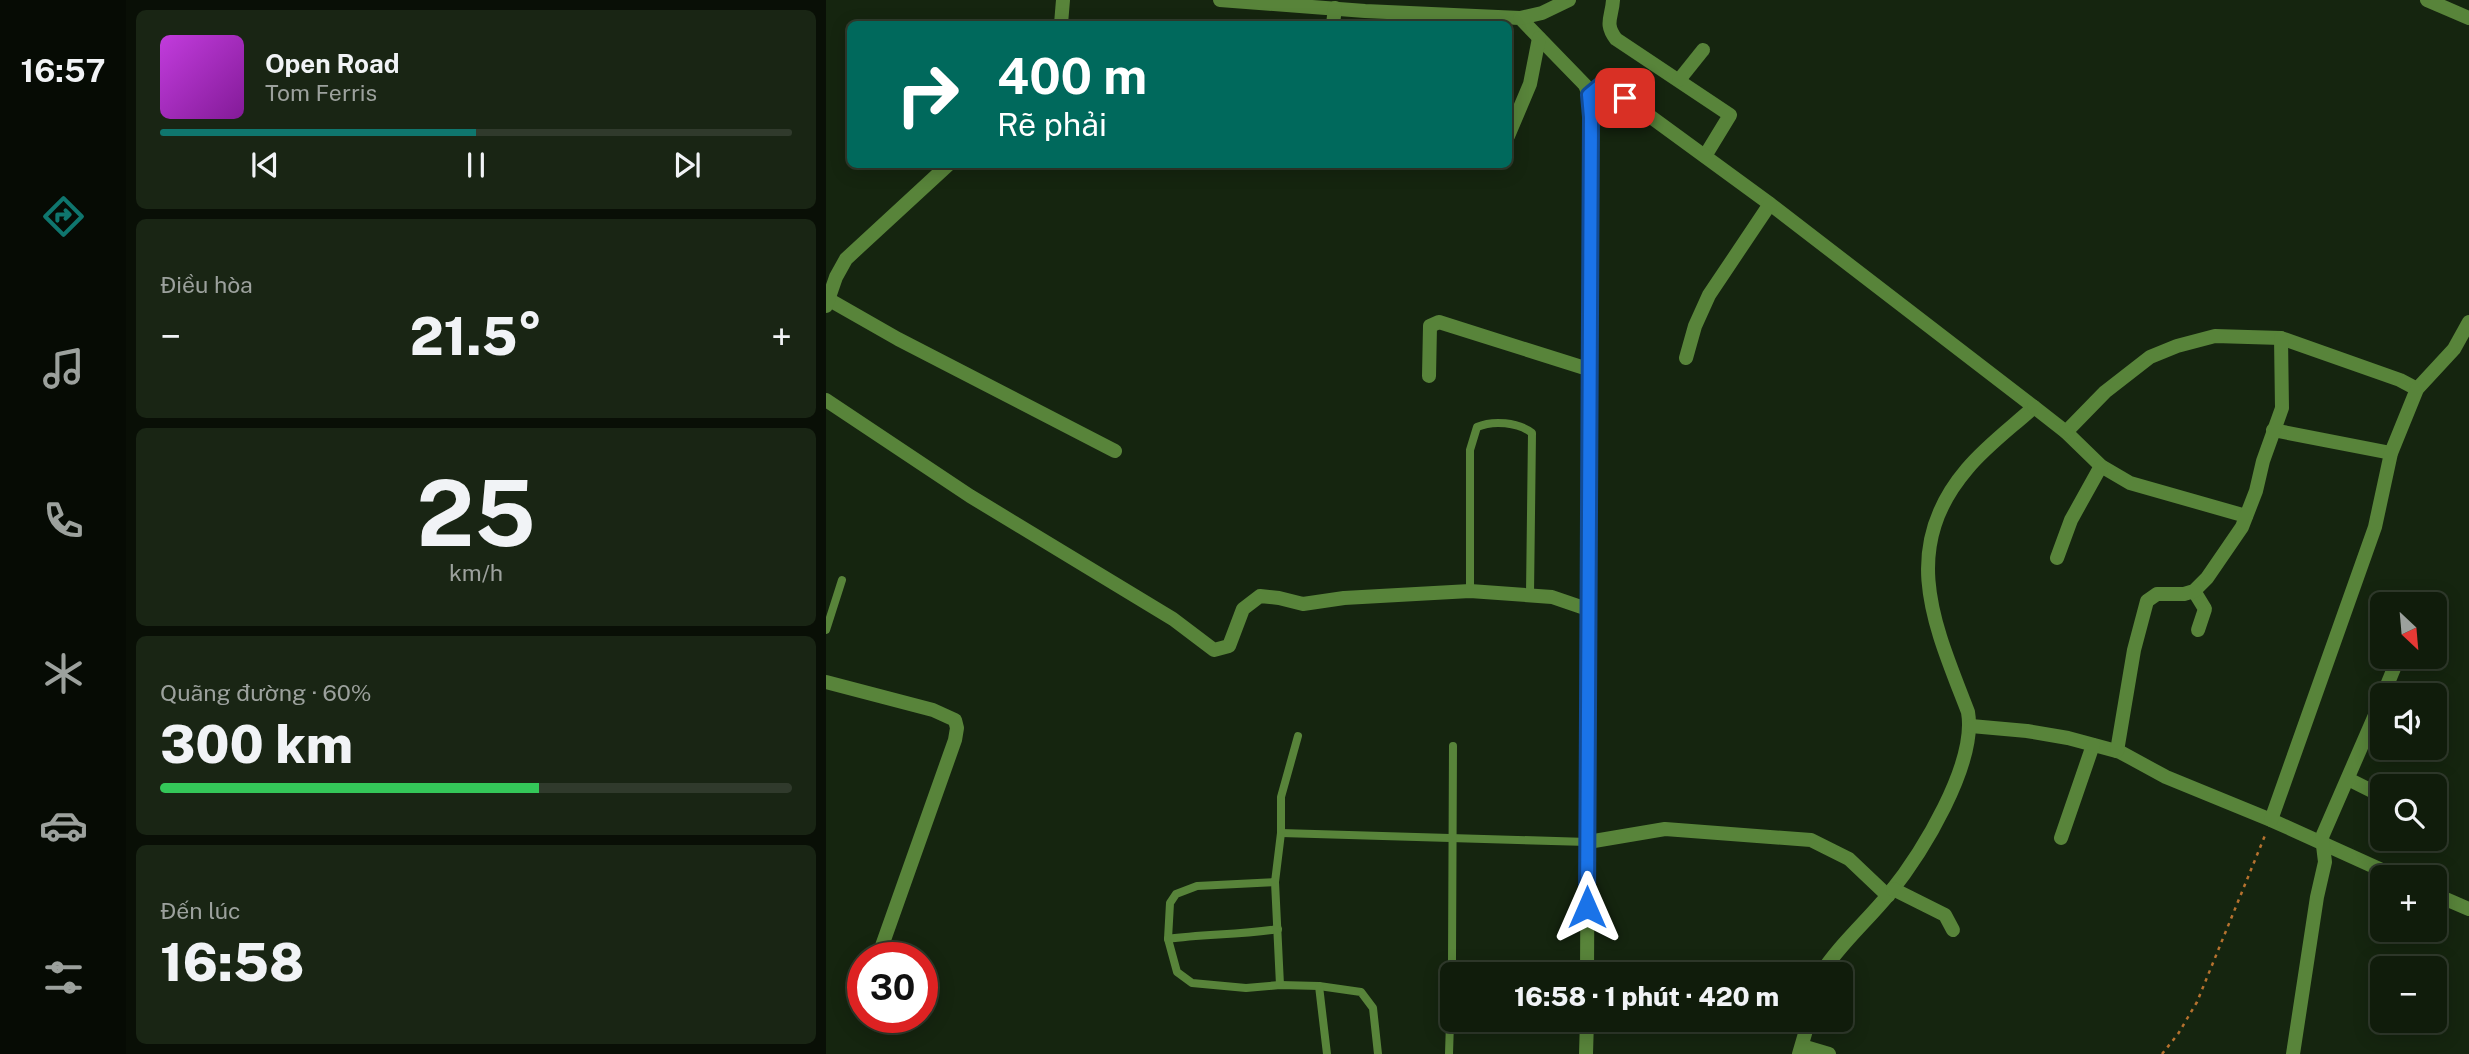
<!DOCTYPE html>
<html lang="vi">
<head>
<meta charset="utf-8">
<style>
	:root { --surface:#101c0b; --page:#192514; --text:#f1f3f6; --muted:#9ca19d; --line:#303a2c; --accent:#0f766e }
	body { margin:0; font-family:"Public Sans",sans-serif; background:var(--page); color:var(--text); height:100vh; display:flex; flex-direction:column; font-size:26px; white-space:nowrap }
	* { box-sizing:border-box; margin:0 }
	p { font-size:23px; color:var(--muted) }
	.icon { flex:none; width:38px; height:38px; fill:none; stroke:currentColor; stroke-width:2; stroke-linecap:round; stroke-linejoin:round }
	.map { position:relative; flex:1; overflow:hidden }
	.drawer { display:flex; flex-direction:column; gap:10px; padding:10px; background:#090f06; width:700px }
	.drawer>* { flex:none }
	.guide { position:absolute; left:21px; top:21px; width:665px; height:147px; border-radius:10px; box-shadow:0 4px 18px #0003,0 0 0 2px var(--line); background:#00695c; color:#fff; overflow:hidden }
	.needle { width:46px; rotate:154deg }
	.controls { position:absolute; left:1544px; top:592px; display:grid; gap:14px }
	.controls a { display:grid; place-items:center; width:77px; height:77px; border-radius:10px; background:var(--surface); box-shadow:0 4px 18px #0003,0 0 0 2px var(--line); font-size:35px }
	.speed { position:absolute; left:21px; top:942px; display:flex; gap:14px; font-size:35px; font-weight:700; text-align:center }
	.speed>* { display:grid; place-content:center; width:91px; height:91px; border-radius:50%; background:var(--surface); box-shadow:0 4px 18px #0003,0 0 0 2px var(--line); line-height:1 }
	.speed .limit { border:10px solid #d22; background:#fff; color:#111 }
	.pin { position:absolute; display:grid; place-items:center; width:60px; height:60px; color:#fff; margin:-30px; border-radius:14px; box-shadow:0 4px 10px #0006 }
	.me { position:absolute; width:77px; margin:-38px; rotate:0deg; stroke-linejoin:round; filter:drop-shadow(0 0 5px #0008) }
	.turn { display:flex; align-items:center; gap:24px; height:147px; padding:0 35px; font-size:32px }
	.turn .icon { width:91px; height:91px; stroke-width:2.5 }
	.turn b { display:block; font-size:49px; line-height:60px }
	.big { font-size:52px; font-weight:800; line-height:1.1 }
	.drawer .widget { flex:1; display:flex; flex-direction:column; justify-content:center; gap:10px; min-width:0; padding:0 24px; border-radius:10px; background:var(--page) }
	.drawer .dial { align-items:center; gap:0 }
	.dial b { font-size:91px; line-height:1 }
	.song { display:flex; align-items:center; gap:21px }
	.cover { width:84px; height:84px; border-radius:10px; background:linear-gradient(135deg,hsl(290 70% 55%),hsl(290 70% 35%)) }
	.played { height:7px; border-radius:4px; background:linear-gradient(90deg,var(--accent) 50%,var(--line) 50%) }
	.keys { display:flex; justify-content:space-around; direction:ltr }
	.heat { display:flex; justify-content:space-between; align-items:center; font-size:38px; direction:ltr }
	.charge { height:10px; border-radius:5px; background:linear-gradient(90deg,#34c759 60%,var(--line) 0) }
	.trip { position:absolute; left:614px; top:962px; width:413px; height:70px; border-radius:10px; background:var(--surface); box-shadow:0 4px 18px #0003,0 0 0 2px var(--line); font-weight:800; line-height:70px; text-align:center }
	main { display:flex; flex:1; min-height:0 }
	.tabs { display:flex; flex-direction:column; width:126px; justify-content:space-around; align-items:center; background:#060b04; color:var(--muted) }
	.tabs .icon { width:49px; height:49px }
	.tabs .selected { color:var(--accent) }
	.tabs b { font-size:32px; color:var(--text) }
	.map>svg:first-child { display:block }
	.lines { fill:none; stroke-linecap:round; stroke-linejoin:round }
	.path { stroke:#b6722f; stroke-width:2.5; stroke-dasharray:3.5 5; stroke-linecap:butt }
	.lane { stroke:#58843a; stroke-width:8 }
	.street { stroke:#58843a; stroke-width:14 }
	.route-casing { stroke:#114b97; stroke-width:18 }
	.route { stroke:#1a73e8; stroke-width:12 }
</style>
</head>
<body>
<main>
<nav class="tabs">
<b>16:57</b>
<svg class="icon selected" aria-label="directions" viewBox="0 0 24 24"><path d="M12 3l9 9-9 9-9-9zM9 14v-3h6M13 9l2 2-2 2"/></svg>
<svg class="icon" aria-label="music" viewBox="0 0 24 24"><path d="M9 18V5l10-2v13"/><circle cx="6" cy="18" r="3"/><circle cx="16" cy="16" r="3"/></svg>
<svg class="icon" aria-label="phone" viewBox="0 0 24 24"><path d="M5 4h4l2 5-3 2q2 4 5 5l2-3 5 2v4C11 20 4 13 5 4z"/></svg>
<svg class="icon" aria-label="climate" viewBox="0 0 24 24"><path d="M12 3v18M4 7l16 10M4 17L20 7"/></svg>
<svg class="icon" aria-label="car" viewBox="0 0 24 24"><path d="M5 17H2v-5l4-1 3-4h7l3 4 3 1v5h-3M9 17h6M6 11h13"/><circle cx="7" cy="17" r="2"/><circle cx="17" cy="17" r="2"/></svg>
<svg class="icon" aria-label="filters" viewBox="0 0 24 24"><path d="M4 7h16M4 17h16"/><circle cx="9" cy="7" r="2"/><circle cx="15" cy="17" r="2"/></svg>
</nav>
<section class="drawer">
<div class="widget">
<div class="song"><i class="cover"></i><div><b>Open Road</b><p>Tom Ferris</p></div></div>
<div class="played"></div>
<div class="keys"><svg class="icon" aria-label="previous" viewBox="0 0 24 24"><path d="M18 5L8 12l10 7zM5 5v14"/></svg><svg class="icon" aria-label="pause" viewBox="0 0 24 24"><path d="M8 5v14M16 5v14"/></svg><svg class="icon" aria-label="next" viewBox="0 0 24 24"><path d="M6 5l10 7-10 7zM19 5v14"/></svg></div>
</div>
<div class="widget"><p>Điều hòa</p>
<div class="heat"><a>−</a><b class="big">21.5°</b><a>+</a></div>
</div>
<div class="widget dial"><b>25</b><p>km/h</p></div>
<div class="widget"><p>Quãng đường · 60%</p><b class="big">300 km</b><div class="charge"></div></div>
<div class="widget"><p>Đến lúc</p><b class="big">16:58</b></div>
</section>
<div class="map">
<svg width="1643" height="1054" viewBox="0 0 1643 1054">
	<rect width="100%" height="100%" fill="#15250f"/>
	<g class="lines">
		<path class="path" d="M1336,1054L1352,1034L1371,1002L1440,833"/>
		<g class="lane">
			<path d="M644,591V450L651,427C667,420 692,422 706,433L704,594"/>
			<path d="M0,630L16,580"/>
			<path d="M455,833L762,842"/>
			<path d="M449,882L371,886L350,894L344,903L342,939L351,972L366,983L420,988L454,985L493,986L535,992L547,1008L552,1054"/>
			<path d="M342,939C378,934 415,935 452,929"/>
			<path d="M454,985L449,882L455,833V797L472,736"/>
			<path d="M493,986L501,1054"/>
			<path d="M623,1054L626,959L627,746"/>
		</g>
		<g class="street">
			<path d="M394,0L539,11L694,18L759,85L763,95L765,117L761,975"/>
			<path d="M787,0C786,18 778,23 790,39L904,115L879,156"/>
			<path d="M1601,0L1643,18"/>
			<path d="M694,18L716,13L743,0"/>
			<path d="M235,24L237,0"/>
			<path d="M507,24L509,8"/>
			<path d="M853,80L877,50"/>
			<path d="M763,95L775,85L799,98L944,204L1208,407C1186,427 1160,446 1141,469C1072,550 1109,626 1142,712C1151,764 1096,853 1063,894C1041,921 1013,945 994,975"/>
			<path d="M682,136L704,84L713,38"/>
			<path d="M2,299L72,339L289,451"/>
			<path d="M0,306L10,277L20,259L123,164"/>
			<path d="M860,358L869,326L883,295L944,204"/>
			<path d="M603,376L604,326L613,322L765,370"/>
			<path d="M0,400L144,496L347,619L388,650L403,646L417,609L434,596L453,598L477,604L518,598L644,591L726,597L764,610"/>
			<path d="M1208,407L1240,432L1275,466L1304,483L1420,516"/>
			<path d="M1447,430L1565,453"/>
			<path d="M1240,432L1279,392L1324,357L1351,346L1389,336L1455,338L1574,380L1591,389"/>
			<path d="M1231,558L1245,520L1275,466"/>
			<path d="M1368,591L1379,609L1372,630"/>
			<path d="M1595,604L1597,600"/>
			<path d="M0,682L107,710L129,720L131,728L129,740L52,957"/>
			<path d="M1557,695L1573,656"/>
			<path d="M1145,726L1201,731L1242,738L1294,752L1340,777L1445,820L1571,877"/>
			<path d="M1291,751L1308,650L1321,601L1331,594H1358L1368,591L1381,578L1416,527L1430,491L1437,461L1456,408L1455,338"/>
			<path d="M1522,779L1556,796"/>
			<path d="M1445,820L1549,527L1565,453L1591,389L1628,349L1643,322"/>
			<path d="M1235,838L1267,745"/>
			<path d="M762,842L839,829L985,840L1023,859L1062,896"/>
			<path d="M1067,889L1119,915L1127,930"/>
			<path d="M1608,894L1643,909"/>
			<path d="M976,1046L1003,1054"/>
			<path d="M760,1054L761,1020"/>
			<path d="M973,1054L983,1020"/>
			<path d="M1467,1054L1491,897L1499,862L1496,837L1556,699"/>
		</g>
	</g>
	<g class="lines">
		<g class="route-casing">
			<path id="route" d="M761,907L765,117L763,95L775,85L799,98"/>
		</g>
		<use href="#route" class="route"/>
	</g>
</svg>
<div class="controls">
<a><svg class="needle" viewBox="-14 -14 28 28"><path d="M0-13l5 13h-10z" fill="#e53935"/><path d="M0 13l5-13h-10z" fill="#9ca19d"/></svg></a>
<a><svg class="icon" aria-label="sound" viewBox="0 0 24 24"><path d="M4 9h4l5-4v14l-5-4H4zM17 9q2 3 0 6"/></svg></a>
<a><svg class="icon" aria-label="search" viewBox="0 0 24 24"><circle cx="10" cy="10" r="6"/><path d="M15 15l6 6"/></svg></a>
<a>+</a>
<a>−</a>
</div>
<div class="speed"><div class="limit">30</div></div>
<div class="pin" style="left:799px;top:98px;background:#d93025"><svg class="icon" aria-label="arrive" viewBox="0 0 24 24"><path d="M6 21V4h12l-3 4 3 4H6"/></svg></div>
<svg class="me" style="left:761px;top:907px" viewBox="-20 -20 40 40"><path d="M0-17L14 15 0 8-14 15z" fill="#1a73e8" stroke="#fff" stroke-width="4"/></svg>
<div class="trip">16:58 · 1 phút · 420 m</div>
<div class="guide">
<div class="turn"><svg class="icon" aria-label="right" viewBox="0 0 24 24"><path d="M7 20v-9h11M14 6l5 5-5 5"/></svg><div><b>400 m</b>Rẽ phải</div></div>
</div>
</div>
</main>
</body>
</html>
